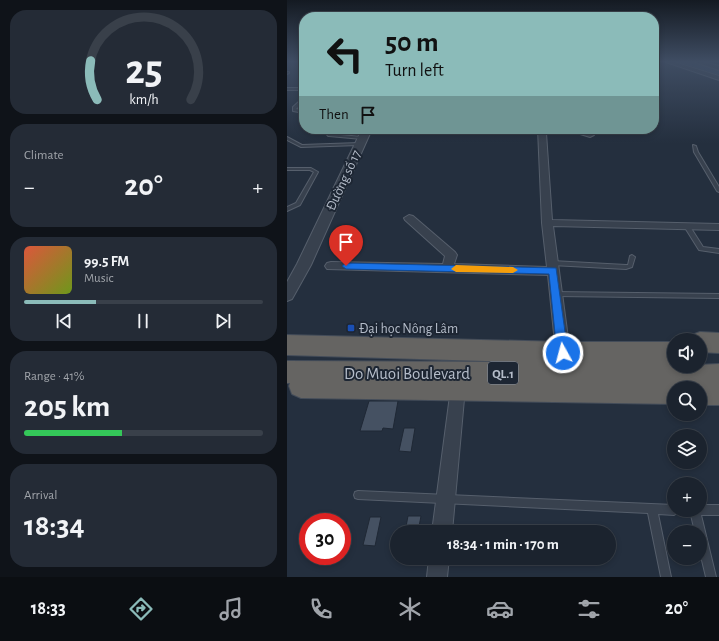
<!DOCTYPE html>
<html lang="en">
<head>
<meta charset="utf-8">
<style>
	:root { --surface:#1b232e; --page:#242b36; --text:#f1f3f6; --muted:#a0a4aa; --line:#39404a; --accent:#8bbbb9 }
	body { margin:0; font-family:"Alegreya Sans",sans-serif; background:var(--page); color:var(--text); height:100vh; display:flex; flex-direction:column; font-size:15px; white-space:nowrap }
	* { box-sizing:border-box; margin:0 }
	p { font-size:13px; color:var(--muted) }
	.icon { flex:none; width:22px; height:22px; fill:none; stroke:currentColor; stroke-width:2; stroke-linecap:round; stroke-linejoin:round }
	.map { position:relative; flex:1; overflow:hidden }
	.drawer { display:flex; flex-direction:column; gap:10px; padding:10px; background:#0f1319; width:287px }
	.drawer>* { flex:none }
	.top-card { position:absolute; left:12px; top:12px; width:360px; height:122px; border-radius:16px; box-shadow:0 2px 6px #0003,0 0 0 1px var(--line); background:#8bbbb9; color:#111; overflow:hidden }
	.buttons { position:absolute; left:380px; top:333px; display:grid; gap:8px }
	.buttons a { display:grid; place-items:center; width:40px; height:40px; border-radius:50%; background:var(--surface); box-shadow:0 2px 6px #0003,0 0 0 1px var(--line); font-size:20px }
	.speed { position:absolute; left:12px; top:513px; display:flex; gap:8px; font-size:20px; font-weight:700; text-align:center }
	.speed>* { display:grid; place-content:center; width:52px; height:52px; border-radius:50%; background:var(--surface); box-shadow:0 2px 6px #0003,0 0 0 1px var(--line); line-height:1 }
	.speed .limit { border:6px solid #d22; background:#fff; color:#111 }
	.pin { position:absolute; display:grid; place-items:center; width:34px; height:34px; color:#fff; margin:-41px -17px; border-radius:50% 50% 50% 0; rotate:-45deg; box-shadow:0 0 4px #0007 }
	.pin .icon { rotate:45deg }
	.me { position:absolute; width:44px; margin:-22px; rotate:353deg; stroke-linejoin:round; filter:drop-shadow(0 0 3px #0008) }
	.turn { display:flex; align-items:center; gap:14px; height:84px; padding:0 20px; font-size:18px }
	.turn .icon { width:52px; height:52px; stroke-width:2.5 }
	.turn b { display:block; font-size:28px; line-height:34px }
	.then { display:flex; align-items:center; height:38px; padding:0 20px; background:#0003; gap:8px; font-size:15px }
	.big { font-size:30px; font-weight:700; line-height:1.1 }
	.drawer .card { flex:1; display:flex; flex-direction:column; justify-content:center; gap:6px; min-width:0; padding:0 14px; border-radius:16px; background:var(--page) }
	.drawer .dial { align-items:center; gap:0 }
	.dial svg { height:104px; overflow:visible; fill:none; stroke:var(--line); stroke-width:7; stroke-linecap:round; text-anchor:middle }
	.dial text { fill:var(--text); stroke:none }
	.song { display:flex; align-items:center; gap:12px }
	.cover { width:48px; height:48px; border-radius:6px; background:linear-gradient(135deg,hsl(10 70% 55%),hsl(80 70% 35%)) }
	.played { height:4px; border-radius:2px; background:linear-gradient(90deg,var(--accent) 30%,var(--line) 30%) }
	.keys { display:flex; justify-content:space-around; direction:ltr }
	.heat { display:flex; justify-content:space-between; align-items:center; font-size:22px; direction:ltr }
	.charge { height:6px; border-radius:3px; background:linear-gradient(90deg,#34c759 41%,var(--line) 0) }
	.trip { position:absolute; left:103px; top:525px; width:226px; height:40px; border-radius:20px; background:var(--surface); box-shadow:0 2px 6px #0003,0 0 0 1px var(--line); font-weight:700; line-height:40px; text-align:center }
	.dock { display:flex; height:64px; justify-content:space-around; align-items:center; background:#0b0e12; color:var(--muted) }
	.dock .icon { width:28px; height:28px }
	.dock .active { color:var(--accent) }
	.dock b { font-size:18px; color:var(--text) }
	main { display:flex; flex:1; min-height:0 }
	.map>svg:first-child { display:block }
	.water { fill:#394c67 }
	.building { fill:#455162; stroke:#1f2835 }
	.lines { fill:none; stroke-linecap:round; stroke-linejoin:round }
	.service-casing { stroke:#565f6c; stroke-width:2 }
	.minor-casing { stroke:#565f6c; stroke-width:2 }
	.tertiary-casing { stroke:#565f6c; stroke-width:2 }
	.trunk-casing { stroke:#434c59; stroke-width:2 }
	.service { fill:#38414e; fill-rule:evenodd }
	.minor { fill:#38414e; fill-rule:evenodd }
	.tertiary { fill:#38414e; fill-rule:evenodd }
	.trunk { fill:#656462; fill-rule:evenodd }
	.route { fill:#1a73e8; stroke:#114b97 }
	.slow { fill:#f59e0b }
	.transit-dot { fill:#1a4fb4; stroke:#1d2633; stroke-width:1.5 }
	.labels { text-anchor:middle; stroke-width:4; stroke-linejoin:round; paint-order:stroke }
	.shield { fill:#1d2633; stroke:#878f9c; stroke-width:1 }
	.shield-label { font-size:13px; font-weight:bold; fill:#b4bcc9 }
	.street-label { font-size:14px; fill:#b4bcc9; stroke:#1d2633 }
	.poi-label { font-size:14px; fill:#b4bcc9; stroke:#1d2633; text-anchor:start }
	.near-street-label { font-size:17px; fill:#b4bcc9; stroke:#1d2633 }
</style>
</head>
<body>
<main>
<section class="drawer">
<div class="card dial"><svg viewBox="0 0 100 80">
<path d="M14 69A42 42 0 1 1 86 69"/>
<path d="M14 69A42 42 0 0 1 9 39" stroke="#8bbbb9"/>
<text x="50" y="56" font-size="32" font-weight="700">25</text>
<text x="50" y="72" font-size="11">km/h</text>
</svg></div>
<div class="card"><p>Climate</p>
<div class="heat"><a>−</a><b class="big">20°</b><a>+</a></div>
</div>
<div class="card">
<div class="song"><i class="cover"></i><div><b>99.5 FM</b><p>Music</p></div></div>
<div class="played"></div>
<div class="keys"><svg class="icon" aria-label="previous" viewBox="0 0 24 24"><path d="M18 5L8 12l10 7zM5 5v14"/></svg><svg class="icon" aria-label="pause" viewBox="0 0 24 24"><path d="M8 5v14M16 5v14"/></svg><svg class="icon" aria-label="next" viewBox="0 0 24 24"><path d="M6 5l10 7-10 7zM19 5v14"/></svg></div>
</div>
<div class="card"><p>Range · 41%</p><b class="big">205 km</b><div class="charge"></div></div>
<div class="card"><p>Arrival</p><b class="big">18:34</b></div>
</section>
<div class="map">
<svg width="432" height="577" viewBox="0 0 432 577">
	<rect width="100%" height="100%" fill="#242f3e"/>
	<path class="water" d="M391,62H405L432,70V75Z"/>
	<g class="building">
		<path d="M82,401H111L106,429L96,428L95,431H73Z"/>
		<path d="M117,428H128L124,452L112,451Z"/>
		<path d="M121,516H134L131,532H118Z"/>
		<path d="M83,517H94L88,546L76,545Z"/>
	</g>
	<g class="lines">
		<g class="service-casing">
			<g id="service">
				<path d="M0,72H2V73L0,74Z"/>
				<rect x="0" y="88" width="17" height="2"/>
				<path d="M16,98H17V101L9,109L17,111V113L6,111V107Z"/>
				<path d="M39,129H43L42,132L43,134L75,137L77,138L75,139L42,136H41L38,132Z"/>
				<path d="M0,137L15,145L72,143L74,144L72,145L14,147L0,140Z"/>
				<path d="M406,145L409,146L411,152L432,187V192L430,191L407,152Z"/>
				<path d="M0,168H24L31,172L13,205L0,211V207L9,203L27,172L23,170H0Z"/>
				<path d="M400,224L402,225L416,247L432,249V253L412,250L397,226Z"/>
				<path d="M345,255L348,257L345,267L339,269L265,265L262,263L265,261L339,265H341L343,256Z"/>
				<path d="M267,292L432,294V298L269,296H267L266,294Z"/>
				<path d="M71,491L387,505V510H392L390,513L387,515L371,514L384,577H374L361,513L71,499L68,498L67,495L68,492Z"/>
				<path d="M413,505H432V515H414L429,577H419L413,552V532H408L404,515H397L394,513L392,510H413Z"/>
			</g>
		</g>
		<g class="minor-casing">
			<g id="minor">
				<path d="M379,62H387L432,76V80Z"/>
				<path d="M408,62H416L432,66V70Z"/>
				<path d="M251,129H292L307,135L303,137L290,133H259L265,220L432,224V230L266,226L283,353L281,357L276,359L271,357L269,353L261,275L40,269L38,266L40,263L44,262L156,264L158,256L118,220L117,218L122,215L126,216L168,252L170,255L167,264L260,267L255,223Z"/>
				<path d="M171,381L176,383L178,388L165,532H145L164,388L166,383Z"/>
				<path d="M142,558H162L160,577H140Z"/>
			</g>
		</g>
		<g class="tertiary-casing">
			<path id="tertiary" d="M75,129H85L24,265L5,299L0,301V282L10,264Z"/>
		</g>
		<g class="trunk-casing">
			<g id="trunk">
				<path d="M413,332L432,333V353L413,352V340H403L405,335Z"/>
				<path d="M0,335L276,342H387V364H348H387V366L432,364V405H413V388H387V404L14,398L5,394L2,386L3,383H0V361L232,362L0,355Z"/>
			</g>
		</g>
		<use href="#service" class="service"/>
		<use href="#minor" class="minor"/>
		<use href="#tertiary" class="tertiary"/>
		<use href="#trunk" class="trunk"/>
	</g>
	<linearGradient id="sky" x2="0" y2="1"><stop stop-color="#141a22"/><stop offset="0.43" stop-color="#3f4d63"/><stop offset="1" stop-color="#3f4d63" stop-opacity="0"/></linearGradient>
	<rect width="432" height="143" fill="url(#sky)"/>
	<path class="route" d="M59,263L269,268L281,353L279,356L276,358L272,356L270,353L262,274L59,269L55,266Z"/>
	<path class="slow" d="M169,265L226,267L231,270L226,273L169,272L164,269Z"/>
	<rect class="transit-dot" x="60" y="324" width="8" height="8" rx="2"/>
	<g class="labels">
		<rect class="shield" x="201" y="362" width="30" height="22" rx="3"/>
		<g class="shield-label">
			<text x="216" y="378">QL.1</text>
		</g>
		<g class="street-label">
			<text transform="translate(56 180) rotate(-65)" y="5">Đường số 17</text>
		</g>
		<g class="poi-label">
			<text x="72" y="333">Đại học Nông Lâm</text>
		</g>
		<g class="near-street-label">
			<text x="120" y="379">Do Muoi Boulevard</text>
		</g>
	</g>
</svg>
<div class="buttons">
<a><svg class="icon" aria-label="sound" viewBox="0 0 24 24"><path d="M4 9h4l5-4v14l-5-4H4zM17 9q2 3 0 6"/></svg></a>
<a><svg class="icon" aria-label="search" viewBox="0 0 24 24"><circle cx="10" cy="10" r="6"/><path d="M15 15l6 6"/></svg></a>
<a><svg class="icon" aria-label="layers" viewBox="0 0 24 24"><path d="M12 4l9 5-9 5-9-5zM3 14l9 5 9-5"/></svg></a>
<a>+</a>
<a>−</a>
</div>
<div class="speed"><div class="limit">30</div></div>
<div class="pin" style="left:59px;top:266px;background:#d93025"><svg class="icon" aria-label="arrive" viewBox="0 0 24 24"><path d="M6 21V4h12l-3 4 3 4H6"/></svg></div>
<svg class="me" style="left:276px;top:353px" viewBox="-20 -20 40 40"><circle r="17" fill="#1a73e8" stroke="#fff" stroke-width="3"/><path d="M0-11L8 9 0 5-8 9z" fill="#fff"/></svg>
<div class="trip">18:34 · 1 min · 170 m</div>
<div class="top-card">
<div class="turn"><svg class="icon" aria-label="left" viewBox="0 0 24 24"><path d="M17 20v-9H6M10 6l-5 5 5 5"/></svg><div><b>50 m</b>Turn left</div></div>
<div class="then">Then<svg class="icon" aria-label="arrive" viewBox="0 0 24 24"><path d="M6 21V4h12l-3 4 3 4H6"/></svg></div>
</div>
</div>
</main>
<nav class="dock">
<b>18:33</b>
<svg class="icon active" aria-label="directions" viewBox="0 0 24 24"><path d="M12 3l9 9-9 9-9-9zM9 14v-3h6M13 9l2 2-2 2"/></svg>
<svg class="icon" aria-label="music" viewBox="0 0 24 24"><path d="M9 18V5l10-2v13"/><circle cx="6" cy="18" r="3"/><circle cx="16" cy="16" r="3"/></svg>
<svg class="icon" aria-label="phone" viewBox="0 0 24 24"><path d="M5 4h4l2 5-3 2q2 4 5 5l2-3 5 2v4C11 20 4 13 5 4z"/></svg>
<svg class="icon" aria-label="climate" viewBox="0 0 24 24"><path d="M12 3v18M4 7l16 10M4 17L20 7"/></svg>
<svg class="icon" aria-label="car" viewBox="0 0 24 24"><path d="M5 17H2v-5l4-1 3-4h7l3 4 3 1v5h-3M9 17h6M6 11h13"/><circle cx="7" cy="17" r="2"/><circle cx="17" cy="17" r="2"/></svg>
<svg class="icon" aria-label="filters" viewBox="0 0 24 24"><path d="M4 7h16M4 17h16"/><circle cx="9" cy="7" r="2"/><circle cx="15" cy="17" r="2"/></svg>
<b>20°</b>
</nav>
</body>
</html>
